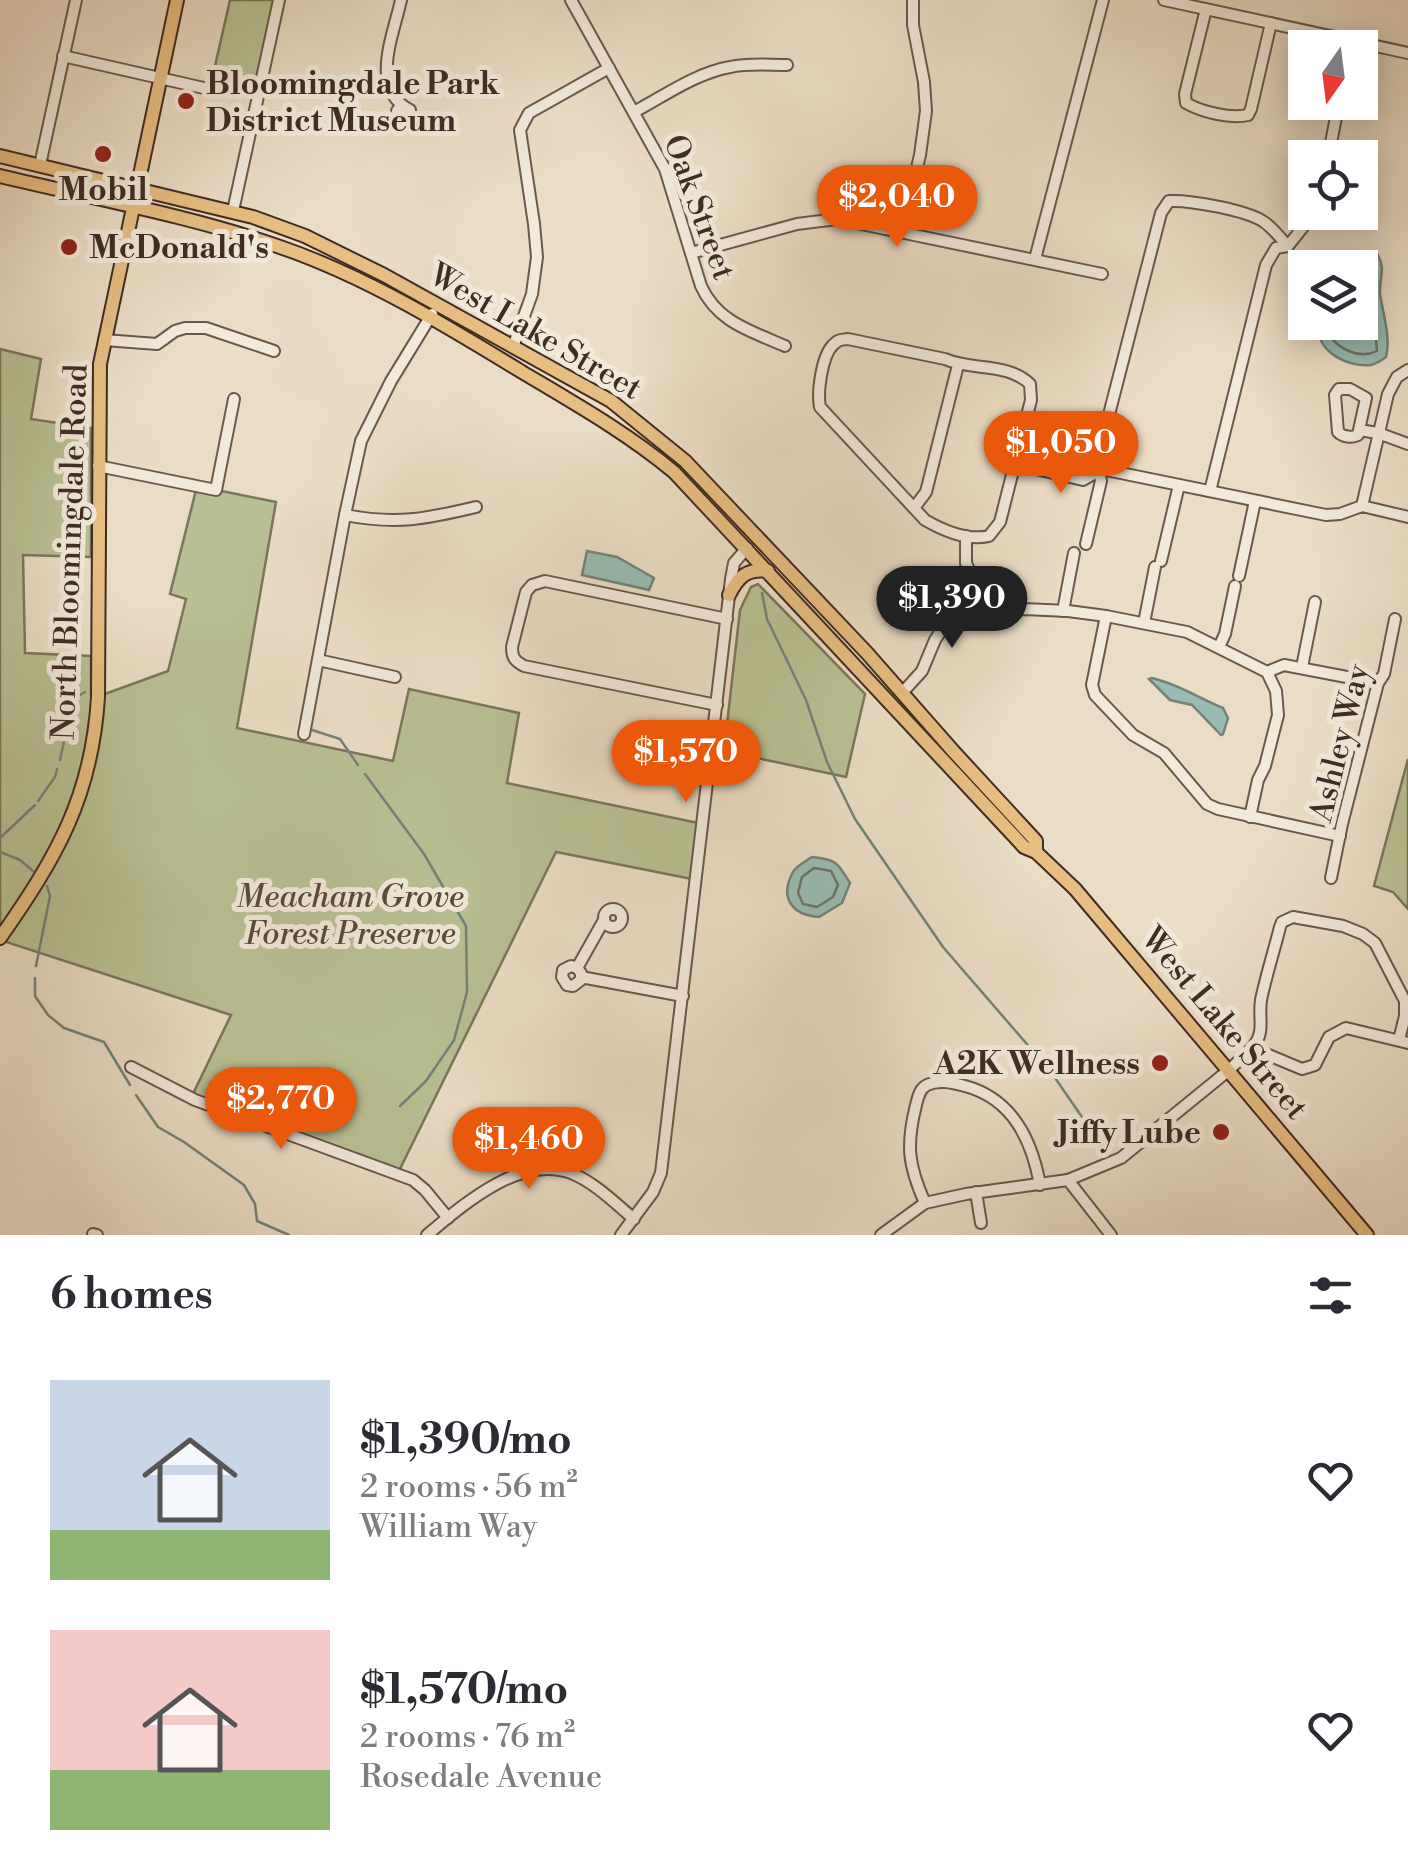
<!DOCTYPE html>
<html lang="en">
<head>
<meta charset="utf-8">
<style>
  :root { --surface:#fff; --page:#f7f7f7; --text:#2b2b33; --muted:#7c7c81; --accent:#ea580c }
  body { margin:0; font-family:"Libre Bodoni",serif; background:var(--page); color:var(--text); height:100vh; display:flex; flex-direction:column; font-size:38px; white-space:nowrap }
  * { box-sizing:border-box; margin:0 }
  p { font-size:32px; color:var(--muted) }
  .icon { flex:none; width:55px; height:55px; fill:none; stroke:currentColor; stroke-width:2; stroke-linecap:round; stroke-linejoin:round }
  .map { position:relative; height:1235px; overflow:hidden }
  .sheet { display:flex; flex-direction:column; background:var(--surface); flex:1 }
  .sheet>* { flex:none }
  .needle { width:65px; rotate:194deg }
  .tools { position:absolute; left:1288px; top:30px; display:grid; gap:20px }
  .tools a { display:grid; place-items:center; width:90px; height:90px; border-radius:0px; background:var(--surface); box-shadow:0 5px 25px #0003; font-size:50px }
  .price { position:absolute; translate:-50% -85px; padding:0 22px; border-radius:35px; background:var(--accent); color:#fff; font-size:32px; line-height:65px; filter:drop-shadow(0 2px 5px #0008) }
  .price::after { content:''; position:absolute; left:50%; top:60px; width:30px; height:22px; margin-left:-15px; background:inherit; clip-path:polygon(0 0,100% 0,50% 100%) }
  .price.current { background:#222; color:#fff }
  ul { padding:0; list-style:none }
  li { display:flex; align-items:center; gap:30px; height:250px; padding:0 50px }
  li span { display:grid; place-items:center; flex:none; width:280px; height:200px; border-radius:0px; color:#555 }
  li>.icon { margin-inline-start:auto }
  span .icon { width:120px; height:120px; fill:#fffc; stroke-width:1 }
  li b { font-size:42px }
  h2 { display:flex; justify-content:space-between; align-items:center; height:120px; padding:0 50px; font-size:42px }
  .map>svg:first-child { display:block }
</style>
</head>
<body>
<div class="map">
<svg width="1408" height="1235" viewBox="0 0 1408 1235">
  <rect width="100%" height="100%" fill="#ebddc5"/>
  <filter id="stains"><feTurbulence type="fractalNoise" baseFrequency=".002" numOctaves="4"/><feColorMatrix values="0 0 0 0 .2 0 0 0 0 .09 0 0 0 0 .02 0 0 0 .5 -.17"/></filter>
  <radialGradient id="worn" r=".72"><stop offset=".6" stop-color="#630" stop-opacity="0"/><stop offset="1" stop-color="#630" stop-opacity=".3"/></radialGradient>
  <g fill="#b9c093" stroke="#7c765b" stroke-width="2.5">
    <path d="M 230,0 L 277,0 L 256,98 L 210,88 Z"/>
    <path d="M 0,349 L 41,359 L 31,419 L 91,428 L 91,557 L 23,555 L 25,653 L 91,656 L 91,695 L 105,694 L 168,671 L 186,599 L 170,594 L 197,486 L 276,502 L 237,728 L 393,761 L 409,689 L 519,713 L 507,783 L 703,824 L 697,880 L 556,852 L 398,1173 L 191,1098 L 231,1015 L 0,940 Z"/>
    <path d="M 758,584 L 865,694 L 846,777 L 724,751 L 740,610 L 751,587 Z"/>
    <path d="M 1408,759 L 1408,909 L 1393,892 L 1374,886 Z"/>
  </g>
  <g fill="#98bcb2" stroke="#748279" stroke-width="2.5">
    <path d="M 1378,255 C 1386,269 1379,279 1380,294 C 1383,314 1391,338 1386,357 C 1382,360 1375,364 1371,365 C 1347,368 1312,349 1320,323 L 1360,322 L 1360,273 C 1369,268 1370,260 1378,255 Z"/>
    <path d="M 587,551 L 617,557 L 654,578 L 649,590 L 582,575 Z"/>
    <path d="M 1152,678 C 1178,684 1199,698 1223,708 L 1228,718 L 1223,734 L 1221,735 L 1192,705 L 1170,700 L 1149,679 Z"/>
    <path d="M 812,857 C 836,859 838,863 850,883 L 842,903 L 819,917 C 792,915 779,898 793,872 C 796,866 806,861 812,857 Z"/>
  </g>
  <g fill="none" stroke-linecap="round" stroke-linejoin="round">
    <g stroke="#6c746a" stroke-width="2.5">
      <path d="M 1329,322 L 1328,334 C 1339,349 1359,360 1377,351 L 1371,285 L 1368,281 L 1360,281"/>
      <path d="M 814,868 L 831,871 L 838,885 L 833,897 L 817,907 L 803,904 L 798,893 L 802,877 Z"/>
    </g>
    <g stroke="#748279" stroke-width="2.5">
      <path d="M 762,593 L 767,619 L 806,700 L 827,762 L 855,819 L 943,947 L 1051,1072 L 1106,1152"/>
      <path d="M 312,730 L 340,739 L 358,765"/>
      <path d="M 60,760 L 73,699 L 85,692"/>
      <path d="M 365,774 L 424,854 L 466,926 L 467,992 L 454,1040 L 426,1081 L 400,1106"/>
      <path d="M 38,801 L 55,777 L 57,769"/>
      <path d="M 0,838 L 35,805"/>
      <path d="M 0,852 L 20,860 L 33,871"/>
      <path d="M 36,966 L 50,896 L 47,886"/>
      <path d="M 35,978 L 35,996 L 48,1015 L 64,1028 L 104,1042 L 130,1085"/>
      <path d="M 136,1095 L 158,1127 L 184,1142 L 244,1185 L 255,1204 L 257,1221 L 289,1235"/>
    </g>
    <g stroke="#6a584c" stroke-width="14">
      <g id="minor">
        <path d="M 571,0 L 665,169 L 701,286 C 717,322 751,331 785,346"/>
        <path d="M 1164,0 L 1408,53"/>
        <path d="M 1206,9 L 1185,94 L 1186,103 C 1202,112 1230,119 1248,115 L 1251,109 L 1271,23"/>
        <path d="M 63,56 L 208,89"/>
        <path d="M 400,107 L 397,111 L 397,117 L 402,120 L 407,119 L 410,115 L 410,110 C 369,89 393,37 401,0"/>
        <path d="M 634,112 C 664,96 696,73 730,67 C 748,63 768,65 787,65"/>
        <path d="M 1328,158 L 1339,102"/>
        <path d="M 40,165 L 76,0"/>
        <path d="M 233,211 L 279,0"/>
        <path d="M 902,231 L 920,155 L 926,111 L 924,82 L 913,25 L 913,0"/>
        <path d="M 691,253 L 797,224 L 837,219 L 1102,274"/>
        <path d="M 1035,259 L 1103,0"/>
        <path d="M 848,339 L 945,359 C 972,371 1007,362 1030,384 L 1031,400 L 1000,522 L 989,536 C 968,541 944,531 925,520 L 820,407 C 817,392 822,357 832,346 C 839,339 840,340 848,339 Z"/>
        <path d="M 104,340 L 157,344 L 175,331 L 185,328 L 206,328 L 274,351"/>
        <path d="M 513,347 L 532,294 L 537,257 L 534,224 L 520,130 L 529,113 L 609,68"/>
        <path d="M 1359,430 L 1358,435 C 1352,438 1343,437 1338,432 L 1335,395 L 1339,389 L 1350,389 L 1366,398 L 1359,430 L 1378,433 L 1408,444"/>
        <path d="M 1015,464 L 1083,480 L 1097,472 L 1106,470 L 1326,515 L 1340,514 L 1362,506 L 1408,517"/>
        <path d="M 98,466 L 216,490 L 234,399"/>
        <path d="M 1210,491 L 1266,265 L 1276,248 L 1288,246 L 1315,212"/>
        <path d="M 1362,506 L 1388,394 L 1397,377 L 1408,370"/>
        <path d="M 914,508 L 926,492 L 958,365"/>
        <path d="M 345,515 C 396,525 426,519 476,507"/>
        <path d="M 966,536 L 966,563 L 988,612"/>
        <path d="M 1086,544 L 1101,481 L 1097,461 L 1161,213 L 1169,201 C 1190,200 1247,210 1264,222 C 1273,228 1280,238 1288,246"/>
        <path d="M 1161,561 L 1179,485"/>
        <path d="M 1239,576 L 1255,501"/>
        <path d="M 1063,611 L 1074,553"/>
        <path d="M 1106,616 L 1092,685 L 1095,695 L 1133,735 L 1164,753 L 1207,804 L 1218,809 L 1340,836"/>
        <path d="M 1144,623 L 1155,567"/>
        <path d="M 1219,647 L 1225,634 L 1235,586"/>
        <path d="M 318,660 L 395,677"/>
        <path d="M 1302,667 L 1315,602"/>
        <path d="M 1267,672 L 1284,665 L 1378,683"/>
        <path d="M 902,693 L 922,671 L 935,640 L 942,629 L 967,614 L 1024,609 L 1068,611 L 1106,616 L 1187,632 L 1267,672 L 1276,691 L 1278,715 L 1265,766 L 1258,780 L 1250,817"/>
        <path d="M 717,705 L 524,666 C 515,661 512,658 512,647 L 526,592 L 532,585 L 545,581 L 727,619"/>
        <path d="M 304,734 L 345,515 L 361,441 L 391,381 L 432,314"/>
        <path d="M 1331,878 L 1342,824 L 1378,683 L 1384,674 L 1395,619"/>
        <circle cx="613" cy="918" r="9"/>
        <path d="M 577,968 L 571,966 L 563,970 L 562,977 L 567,985 L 573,986 L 581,980 L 581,973 L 577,968 L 604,920"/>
        <path d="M 581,977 L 683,996"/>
        <path d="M 1252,1048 C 1266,1032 1258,1019 1261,1000 C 1266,976 1274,951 1280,927 L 1282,922 L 1293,917 L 1343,926 L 1363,934 L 1375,943 L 1405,1001 L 1405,1016 L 1399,1040"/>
        <path d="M 131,1067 L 195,1100 L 413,1180 L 425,1190 L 448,1218"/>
        <path d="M 512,1153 L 517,1173"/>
        <path d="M 1068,1180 L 1111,1235"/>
        <path d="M 976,1192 L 981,1223"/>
        <path d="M 925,1203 C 908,1165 906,1145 916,1105 C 918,1098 919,1089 927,1085 C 939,1079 953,1083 965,1086 C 1013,1099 1032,1140 1040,1185"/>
        <path d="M 93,1234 L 97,1235"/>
        <path d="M 427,1235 C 463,1205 520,1154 571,1173 C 594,1182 615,1203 634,1219"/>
        <path d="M 621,1235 L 653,1192 L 661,1173 L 731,579 L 734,563 L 747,548"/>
        <path d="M 881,1235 L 925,1203 L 966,1194 L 1068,1180 L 1121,1158 L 1229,1070 L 1252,1048 L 1302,1069 L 1315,1065 L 1329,1037 L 1346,1028 L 1408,1043"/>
      </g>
    </g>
    <g stroke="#3f2c23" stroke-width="16">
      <g id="major">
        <path d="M 0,156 L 253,217 L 305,236 L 384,275 L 611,401 L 685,461 L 867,653 L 954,752 L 1036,841 L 1036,852"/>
        <path d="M 0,176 C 92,198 191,216 280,247 C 365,276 445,325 522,372 C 574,403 627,433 674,472 L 1013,835 L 1024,847 L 1036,852 L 1075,889 L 1367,1235"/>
        <path d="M 729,595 C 738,577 747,568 768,571"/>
        <path d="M 0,938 C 56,858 92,797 98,697 L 100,364 L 177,0"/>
      </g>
    </g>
    <use href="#minor" stroke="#f2e9d9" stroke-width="10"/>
    <use href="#major" stroke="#e6be82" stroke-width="12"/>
  </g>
  <g fill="#8f2418" stroke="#f2e9d9" stroke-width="4">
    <circle cx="186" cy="101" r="10"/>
    <circle cx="103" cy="154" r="10"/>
    <circle cx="69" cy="247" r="10"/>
    <circle cx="1160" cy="1063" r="10"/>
    <circle cx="1221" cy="1132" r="10"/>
  </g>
  <g text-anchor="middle" stroke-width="10" stroke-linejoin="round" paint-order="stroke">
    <g font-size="32" font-weight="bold" fill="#3f2c23" stroke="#f2e9d9" text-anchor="start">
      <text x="206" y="94">Bloomingdale Park<tspan x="206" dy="37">District Museum</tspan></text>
      <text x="103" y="200" text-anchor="middle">Mobil</text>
      <text x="89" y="258">McDonald's</text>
      <text x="1140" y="1074" text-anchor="end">A2K Wellness</text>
      <text x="1201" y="1143" text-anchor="end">Jiffy Lube</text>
    </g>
    <g font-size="32" fill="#3f2c23" stroke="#f2e9d9">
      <text transform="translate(700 207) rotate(70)" y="11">Oak Street</text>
      <text transform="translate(536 331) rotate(30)" y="11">West Lake Street</text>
      <text transform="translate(69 552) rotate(-88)" y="11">North Bloomingdale Road</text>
      <text transform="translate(1339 743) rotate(-76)" y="11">Ashley Way</text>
      <text transform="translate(1225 1023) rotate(50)" y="11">West Lake Street</text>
    </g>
    <g font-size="32" font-style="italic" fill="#574a39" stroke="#f2e9d9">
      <text x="350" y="907">Meacham Grove<tspan x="350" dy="37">Forest Preserve</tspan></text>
    </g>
  </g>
  <rect width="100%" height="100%" filter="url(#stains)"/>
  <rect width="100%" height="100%" fill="url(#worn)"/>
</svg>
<div class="tools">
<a><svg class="needle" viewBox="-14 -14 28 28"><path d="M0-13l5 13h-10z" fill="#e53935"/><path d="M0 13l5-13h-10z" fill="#7c7c81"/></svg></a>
<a><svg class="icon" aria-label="locate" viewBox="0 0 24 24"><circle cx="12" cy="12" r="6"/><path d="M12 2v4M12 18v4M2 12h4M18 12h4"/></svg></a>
<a><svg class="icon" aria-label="layers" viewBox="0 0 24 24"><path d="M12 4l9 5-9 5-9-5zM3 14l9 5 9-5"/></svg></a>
</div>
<b class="price" style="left:897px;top:250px">$2,040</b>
<b class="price" style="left:1061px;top:496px">$1,050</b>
<b class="price current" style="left:952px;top:651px">$1,390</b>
<b class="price" style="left:686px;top:805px">$1,570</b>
<b class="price" style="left:281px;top:1152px">$2,770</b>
<b class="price" style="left:529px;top:1192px">$1,460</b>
</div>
<section class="sheet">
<h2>6 homes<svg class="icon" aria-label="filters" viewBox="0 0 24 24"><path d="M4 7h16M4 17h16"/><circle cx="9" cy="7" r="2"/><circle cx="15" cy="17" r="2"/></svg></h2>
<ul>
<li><span style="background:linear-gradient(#c9d6e8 75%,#8fb573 0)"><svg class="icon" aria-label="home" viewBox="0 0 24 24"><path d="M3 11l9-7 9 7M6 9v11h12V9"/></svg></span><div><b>$1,390/mo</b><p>2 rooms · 56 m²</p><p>William Way</p></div><svg class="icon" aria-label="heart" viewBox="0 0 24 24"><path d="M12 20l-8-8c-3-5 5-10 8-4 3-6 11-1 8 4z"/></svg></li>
<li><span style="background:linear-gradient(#f6c9c9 70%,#8fb573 0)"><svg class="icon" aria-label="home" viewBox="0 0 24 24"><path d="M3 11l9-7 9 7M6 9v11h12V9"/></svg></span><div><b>$1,570/mo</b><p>2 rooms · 76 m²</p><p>Rosedale Avenue</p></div><svg class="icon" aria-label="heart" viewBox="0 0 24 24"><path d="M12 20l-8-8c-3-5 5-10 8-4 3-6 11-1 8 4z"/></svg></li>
</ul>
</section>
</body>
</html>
